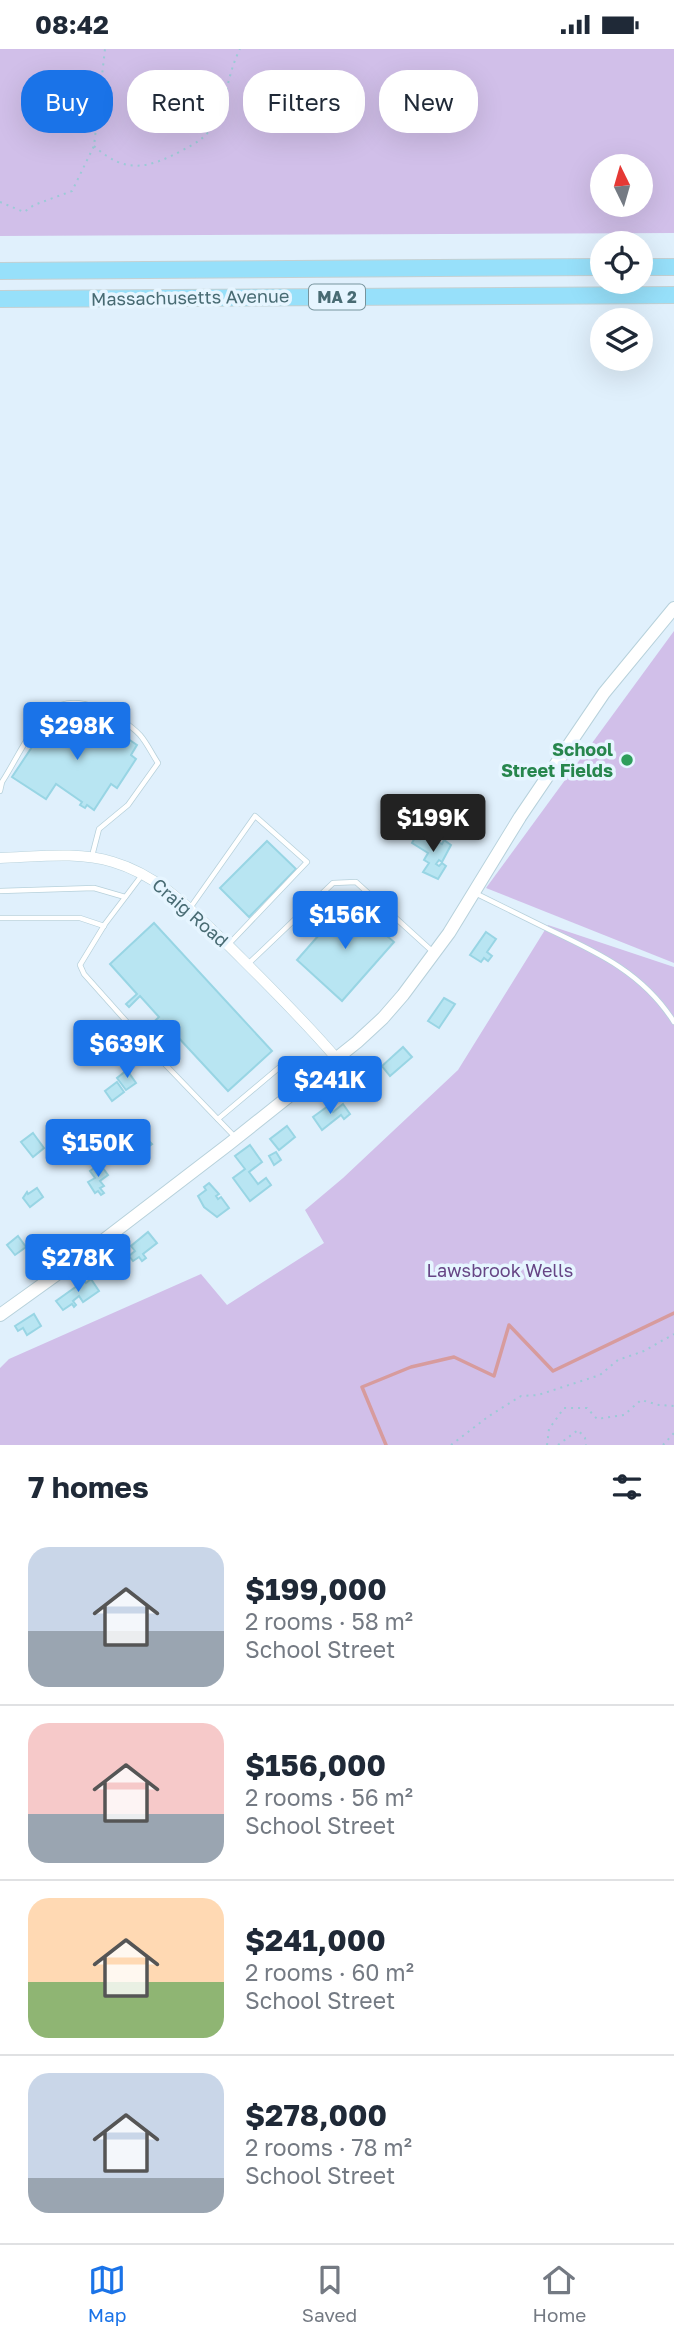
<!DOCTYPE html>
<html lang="en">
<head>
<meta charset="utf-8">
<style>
  :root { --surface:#fff; --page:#f2f2f3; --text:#1f2937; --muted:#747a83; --line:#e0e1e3; --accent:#1a73e8 }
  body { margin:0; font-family:"Golos Text",sans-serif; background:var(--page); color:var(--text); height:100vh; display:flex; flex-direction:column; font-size:26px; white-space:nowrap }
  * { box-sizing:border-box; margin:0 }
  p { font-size:23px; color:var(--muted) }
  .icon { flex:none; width:38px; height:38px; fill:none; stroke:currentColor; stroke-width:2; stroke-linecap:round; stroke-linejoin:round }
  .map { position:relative; height:1396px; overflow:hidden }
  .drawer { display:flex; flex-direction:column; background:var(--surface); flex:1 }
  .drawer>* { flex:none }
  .guide { position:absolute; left:21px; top:21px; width:634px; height:63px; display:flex; gap:14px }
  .needle { width:46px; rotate:355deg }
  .fabs { position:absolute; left:590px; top:105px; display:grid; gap:14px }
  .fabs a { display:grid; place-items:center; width:63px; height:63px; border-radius:50%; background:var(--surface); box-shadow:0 7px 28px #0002; font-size:35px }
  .price { position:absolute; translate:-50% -60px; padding:0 16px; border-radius:7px; background:var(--accent); color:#fff; font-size:23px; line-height:46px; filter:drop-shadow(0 2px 4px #0008) }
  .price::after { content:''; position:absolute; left:50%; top:42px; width:21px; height:16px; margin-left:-10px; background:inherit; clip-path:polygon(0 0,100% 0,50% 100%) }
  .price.on { background:#222; color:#fff }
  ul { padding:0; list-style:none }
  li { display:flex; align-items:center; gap:21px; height:175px; padding:0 28px }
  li+li { border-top:2px solid var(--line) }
  li span { display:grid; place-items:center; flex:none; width:196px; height:140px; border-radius:21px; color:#555 }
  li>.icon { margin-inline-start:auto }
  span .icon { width:84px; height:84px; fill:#fffc; stroke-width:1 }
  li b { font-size:30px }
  h2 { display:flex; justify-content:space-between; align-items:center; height:84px; padding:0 28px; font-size:30px }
  .pill { padding:0 24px; border-radius:28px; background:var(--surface); box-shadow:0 7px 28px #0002; font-size:24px; line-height:63px }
  .pill.on { background:var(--accent); color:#fff }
  .status { display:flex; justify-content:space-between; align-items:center; height:49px; padding:0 35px; background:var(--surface); direction:ltr }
  .status svg { height:19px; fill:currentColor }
  .menu { display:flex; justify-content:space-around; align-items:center; height:98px; border-top:2px solid var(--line); background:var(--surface); font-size:19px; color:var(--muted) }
  .menu a { display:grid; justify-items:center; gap:4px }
  .menu .on { color:var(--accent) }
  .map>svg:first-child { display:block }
</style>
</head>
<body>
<div class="status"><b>08:42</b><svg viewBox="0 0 49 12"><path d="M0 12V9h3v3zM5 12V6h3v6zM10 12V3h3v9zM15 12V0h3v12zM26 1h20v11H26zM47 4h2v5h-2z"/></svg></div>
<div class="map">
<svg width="674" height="1396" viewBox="0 0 674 1396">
  <rect width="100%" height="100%" fill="#e0f0fc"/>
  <g fill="#d1bfe9" fill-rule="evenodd">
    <path d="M 0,0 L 674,0 L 674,184 L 0,187 ZM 640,117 L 640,156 L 602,156 L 602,117 Z"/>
    <path d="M 674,582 L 674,914 L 486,839 Z"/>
    <path d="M 548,876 L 674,918 L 674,1396 L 0,1396 L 0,1319 L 9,1310 L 201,1225 L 227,1256 L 324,1194 L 305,1161 L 343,1129 L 458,1021 Z"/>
  </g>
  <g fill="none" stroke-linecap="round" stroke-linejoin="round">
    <path stroke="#d79b9d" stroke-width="3.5" d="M 386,1396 L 362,1338 L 411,1318 L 454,1308 L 494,1327 L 509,1276 L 553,1322 L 674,1264"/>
  </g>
  <g fill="#b8e5f2" stroke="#98d5e4" stroke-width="2">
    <path d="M 52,668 L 84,689 L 97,669 L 137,696 L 131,706 L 136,710 L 117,739 L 111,735 L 94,761 L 87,756 L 85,759 L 80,756 L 82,753 L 56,735 L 46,750 L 12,728 Z"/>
    <path d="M 423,784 L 442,795 L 444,791 L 451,796 L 442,813 L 439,811 L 436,815 L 439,817 L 442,814 L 446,817 L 438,830 L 423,823 L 429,814 L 424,811 L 428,804 L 412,794 L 416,787 L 420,790 Z"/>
    <path d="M 267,792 L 296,820 L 249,868 L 220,839 Z"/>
    <path d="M 348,853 L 394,893 L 342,952 L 297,911 Z"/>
    <path d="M 154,874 L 272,1002 L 228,1042 L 163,972 L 145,988 L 142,984 L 159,968 L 140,947 L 129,958 L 126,955 L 137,945 L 110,915 Z"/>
    <path d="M 486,883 L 496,890 L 487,903 L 492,907 L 488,912 L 484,909 L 481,913 L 470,906 Z"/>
    <path d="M 444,949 L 455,955 L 439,979 L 428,972 Z"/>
    <path d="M 403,998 L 412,1008 L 390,1027 L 382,1017 Z"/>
    <path d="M 127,1021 L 136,1034 L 126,1041 L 117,1029 Z"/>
    <path d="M 117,1033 L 124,1043 L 112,1052 L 105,1042 Z"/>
    <path d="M 343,1055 L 350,1065 L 344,1070 L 341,1066 L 322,1081 L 313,1068 L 328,1057 L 333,1063 Z"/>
    <path d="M 287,1077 L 295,1088 L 279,1101 L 270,1090 Z"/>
    <path d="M 140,1083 L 152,1095 L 138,1105 L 128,1092 Z"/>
    <path d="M 33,1084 L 44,1099 L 33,1108 L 21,1093 Z"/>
    <path d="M 250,1096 L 262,1113 L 249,1123 L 258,1135 L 266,1129 L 271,1136 L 250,1152 L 233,1129 L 245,1120 L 235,1107 Z"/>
    <path d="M 276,1103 L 281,1111 L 274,1116 L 269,1107 Z"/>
    <path d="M 100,1115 L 108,1126 L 100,1132 L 104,1137 L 100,1139 L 104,1144 L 101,1146 L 98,1142 L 95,1144 L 88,1133 L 95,1129 L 90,1122 Z"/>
    <path d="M 209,1134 L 219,1145 L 216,1147 L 218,1150 L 221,1148 L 229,1159 L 217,1168 L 204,1158 L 198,1147 L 206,1141 L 204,1138 Z"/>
    <path d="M 37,1139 L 43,1148 L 30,1158 L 23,1149 L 27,1143 L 28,1145 Z"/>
    <path d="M 148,1183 L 157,1194 L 143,1205 L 146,1209 L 142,1212 L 139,1208 L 133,1212 L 129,1207 L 135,1202 L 131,1197 Z"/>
    <path d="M 18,1187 L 26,1198 L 15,1206 L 7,1196 Z"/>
    <path d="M 91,1230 L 99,1242 L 83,1253 L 79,1247 L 73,1252 L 76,1256 L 74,1258 L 72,1255 L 63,1261 L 56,1252 L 84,1232 L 86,1234 Z"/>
    <path d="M 34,1265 L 41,1277 L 27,1286 L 23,1279 L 18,1282 L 15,1277 Z"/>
  </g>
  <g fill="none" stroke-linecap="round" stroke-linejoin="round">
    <g stroke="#b7d1db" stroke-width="6">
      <g id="service">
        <path d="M 0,742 L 2,733 C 17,710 30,678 52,661 C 76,642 122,667 140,686 C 147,694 152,705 158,714 L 128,756 L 99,780 L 92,807"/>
        <path d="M 142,826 L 105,875 L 80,916 L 84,925 L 159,1009 L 235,1088"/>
        <path d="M 0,842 L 94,839 L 125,848"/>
        <path d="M 477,845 C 501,857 526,869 550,881 C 599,904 644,925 674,973"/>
        <path d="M 190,859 L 255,767 L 307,813 L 228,896"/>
        <path d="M 0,869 L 80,869 L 104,877"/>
        <path d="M 248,915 L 333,834 L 356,833 L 432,902"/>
        <path d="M 218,1070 L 281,1017"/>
      </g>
    </g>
    <g stroke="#b7d1db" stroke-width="11">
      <path id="minor" d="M 0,809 C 36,808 78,802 113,813 C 161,827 194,864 229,897 C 266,934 303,970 337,1010"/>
    </g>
    <g stroke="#b7d1db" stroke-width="14">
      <path id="tertiary" d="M 0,1266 L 92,1200 L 229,1095 L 357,993 L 383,969 L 403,946 L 449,884 L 520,768 L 604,644 L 674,559"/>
    </g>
    <g stroke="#c4d0d2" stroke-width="18">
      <g id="trunk">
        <path d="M 640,218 L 674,218"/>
        <path d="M 0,222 L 602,218"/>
        <path d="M 0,250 L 674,246"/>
      </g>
    </g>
    <g stroke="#9bcad6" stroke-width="2" stroke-dasharray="2 5" stroke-linecap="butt">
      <path d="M 94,97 C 126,126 149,119 183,101 C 199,92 206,89 215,73 C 227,50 228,23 240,0"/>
      <path d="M 0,153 L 24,163 L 34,156 L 72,142 L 94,97 L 105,0"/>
      <path d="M 451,1396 L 489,1367 L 521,1347 L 538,1346 L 600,1326 L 618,1311 L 644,1302 L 674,1285"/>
      <path d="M 547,1396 L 549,1380 L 564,1359 L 587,1359 L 597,1370 L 624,1366 L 641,1351 L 659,1356 L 674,1357"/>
      <path d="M 558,1396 L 578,1381 L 585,1389 L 586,1396"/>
      <path d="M 663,1396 L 674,1384"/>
    </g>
    <use href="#service" stroke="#fff" stroke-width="4.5"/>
    <use href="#minor" stroke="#fff" stroke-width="10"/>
    <use href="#tertiary" stroke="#fff" stroke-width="12"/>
    <use href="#trunk" stroke="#97e0fa" stroke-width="16"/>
  </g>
  <circle fill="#2e9e5b" stroke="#e6f5ff" stroke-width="2.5" cx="627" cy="711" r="7"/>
  <g text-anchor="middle" stroke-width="7" stroke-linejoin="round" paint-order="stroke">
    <rect fill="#e6f5ff" stroke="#77949d" stroke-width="2" x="309" y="235.5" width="56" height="25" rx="5"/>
    <g font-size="16" font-weight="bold" fill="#486b73">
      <text x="337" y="254">MA 2</text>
    </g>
    <g font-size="18" fill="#486b73" stroke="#e6f5ff">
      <text transform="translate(190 249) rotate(-1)" y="6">Massachusetts Avenue</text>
      <text transform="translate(190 864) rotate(41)" y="6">Craig Road</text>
    </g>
    <g font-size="18" font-weight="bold" fill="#27864d" stroke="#e6f5ff" text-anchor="end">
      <text x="613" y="707">School<tspan x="613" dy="21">Street Fields</tspan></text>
    </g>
    <g font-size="18" fill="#664585" stroke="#e6f5ff">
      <text x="500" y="1228">Lawsbrook Wells</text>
    </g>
  </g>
</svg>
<div class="fabs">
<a><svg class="needle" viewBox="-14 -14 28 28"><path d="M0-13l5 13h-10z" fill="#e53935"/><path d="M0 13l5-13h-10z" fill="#747a83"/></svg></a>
<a><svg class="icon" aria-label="locate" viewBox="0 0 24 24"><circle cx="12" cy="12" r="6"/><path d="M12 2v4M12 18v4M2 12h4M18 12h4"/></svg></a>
<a><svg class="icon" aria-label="layers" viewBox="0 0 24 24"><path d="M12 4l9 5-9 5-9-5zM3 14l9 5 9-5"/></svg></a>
</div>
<b class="price" style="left:77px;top:713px">$298K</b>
<b class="price on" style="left:433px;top:805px">$199K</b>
<b class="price" style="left:345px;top:902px">$156K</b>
<b class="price" style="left:127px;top:1031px">$639K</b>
<b class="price" style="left:330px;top:1067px">$241K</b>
<b class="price" style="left:98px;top:1130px">$150K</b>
<b class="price" style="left:78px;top:1245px">$278K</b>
<div class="guide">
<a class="pill on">Buy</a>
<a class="pill">Rent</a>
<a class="pill">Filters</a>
<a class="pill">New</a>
</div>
</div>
<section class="drawer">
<h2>7 homes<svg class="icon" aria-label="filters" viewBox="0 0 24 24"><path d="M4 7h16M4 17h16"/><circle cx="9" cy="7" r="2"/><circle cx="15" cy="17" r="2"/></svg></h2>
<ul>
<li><span style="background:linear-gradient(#c9d6e8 60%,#9aa5b1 0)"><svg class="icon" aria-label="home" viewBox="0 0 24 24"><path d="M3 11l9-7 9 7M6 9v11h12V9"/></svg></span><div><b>$199,000</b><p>2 rooms · 58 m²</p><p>School Street</p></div></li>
<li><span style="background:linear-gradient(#f6c9c9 65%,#9aa5b1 0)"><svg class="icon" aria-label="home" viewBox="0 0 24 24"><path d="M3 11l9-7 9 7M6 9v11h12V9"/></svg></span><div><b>$156,000</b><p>2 rooms · 56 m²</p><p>School Street</p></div></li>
<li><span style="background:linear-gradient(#ffd9b3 60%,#8fb573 0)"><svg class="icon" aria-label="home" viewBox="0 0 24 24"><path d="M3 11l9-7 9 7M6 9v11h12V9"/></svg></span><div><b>$241,000</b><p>2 rooms · 60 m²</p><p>School Street</p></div></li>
<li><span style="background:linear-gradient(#c9d6e8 75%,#9aa5b1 0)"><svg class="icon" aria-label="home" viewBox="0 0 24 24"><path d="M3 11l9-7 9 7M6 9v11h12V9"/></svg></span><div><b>$278,000</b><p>2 rooms · 78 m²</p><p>School Street</p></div></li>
</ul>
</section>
<nav class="menu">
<a class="on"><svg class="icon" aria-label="map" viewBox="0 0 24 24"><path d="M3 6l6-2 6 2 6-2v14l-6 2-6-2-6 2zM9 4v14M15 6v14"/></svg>Map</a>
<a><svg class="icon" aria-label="saved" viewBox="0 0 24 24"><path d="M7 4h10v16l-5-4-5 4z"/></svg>Saved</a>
<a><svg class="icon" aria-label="home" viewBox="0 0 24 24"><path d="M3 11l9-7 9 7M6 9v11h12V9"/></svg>Home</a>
</nav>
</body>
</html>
